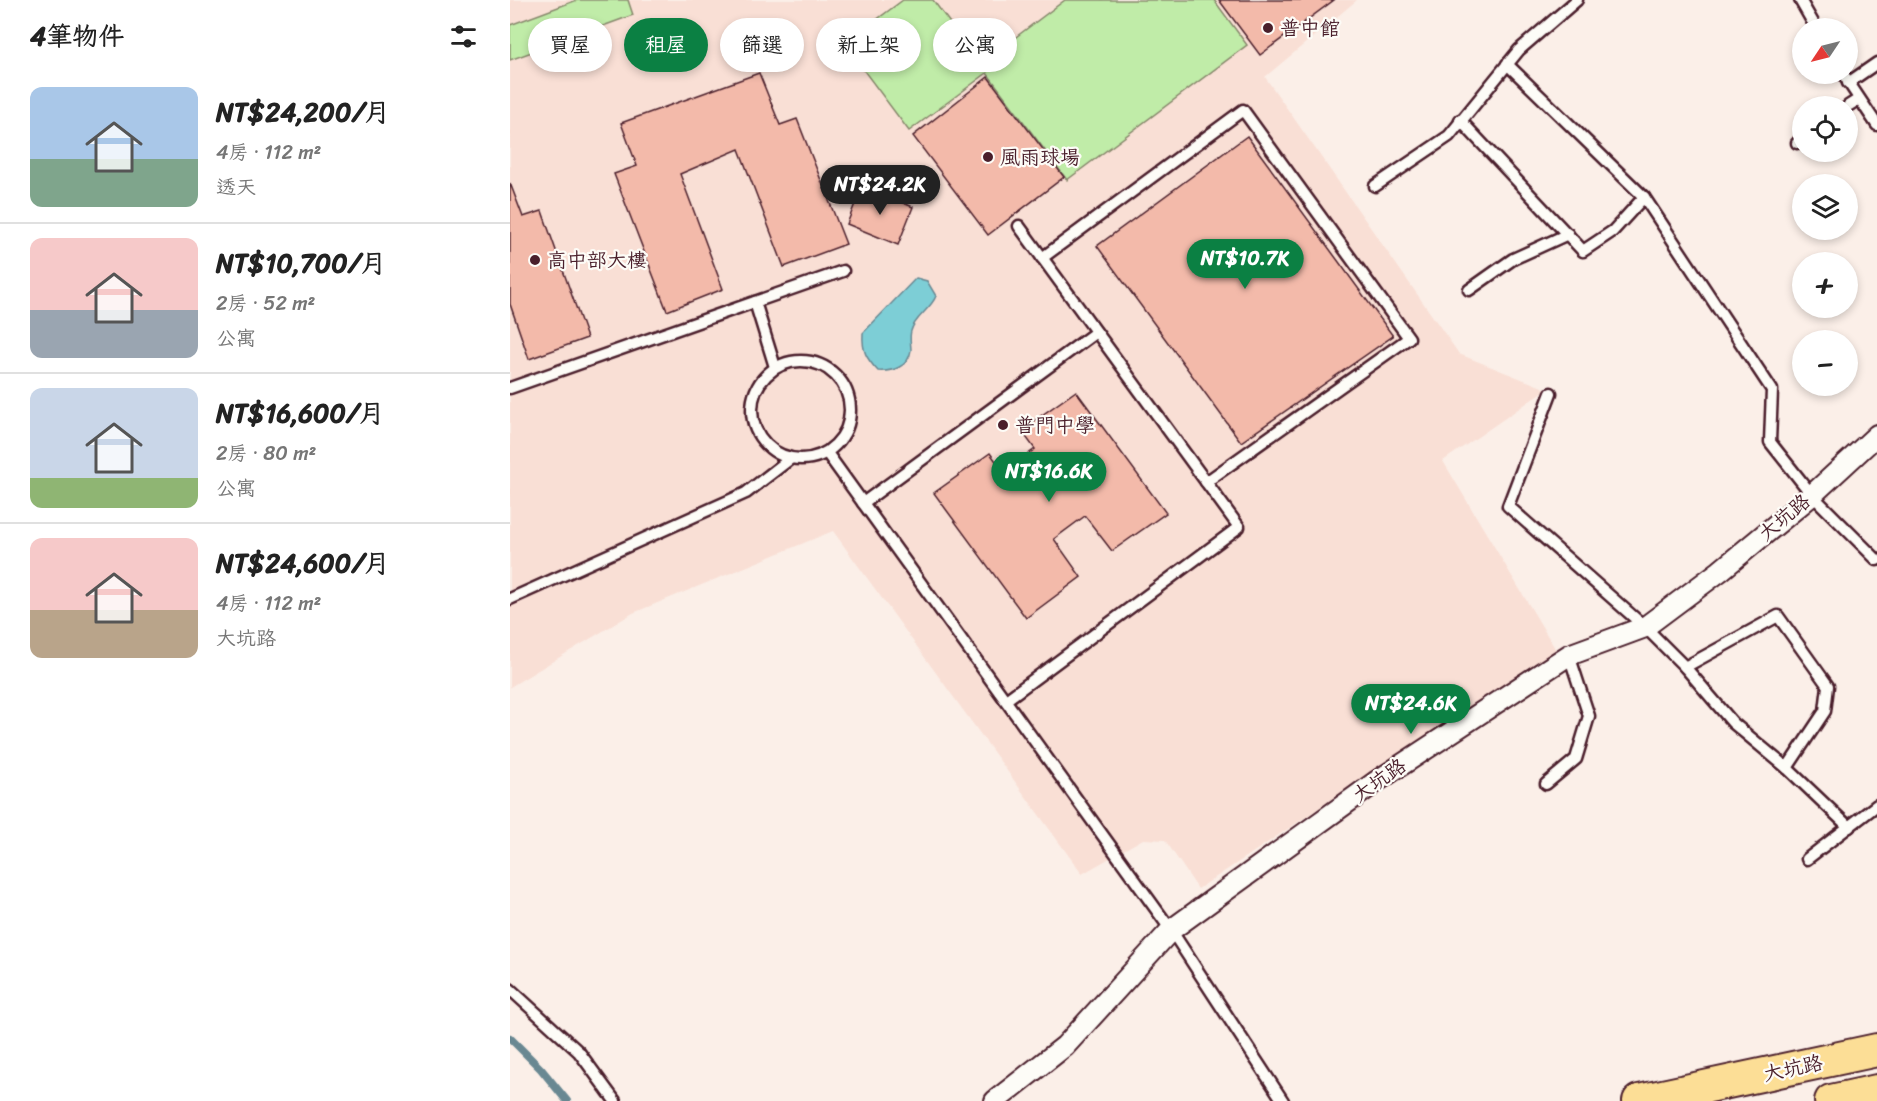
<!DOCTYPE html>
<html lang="zh-TW">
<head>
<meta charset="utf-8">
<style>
  :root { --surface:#fff; --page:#f6f6f6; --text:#222; --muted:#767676; --line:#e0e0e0; --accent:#0b8043 }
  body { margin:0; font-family:Sriracha,"LXGW WenKai TC",sans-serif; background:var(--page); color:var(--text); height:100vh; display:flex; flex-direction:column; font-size:22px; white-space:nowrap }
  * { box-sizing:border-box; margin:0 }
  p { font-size:20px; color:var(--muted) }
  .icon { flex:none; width:33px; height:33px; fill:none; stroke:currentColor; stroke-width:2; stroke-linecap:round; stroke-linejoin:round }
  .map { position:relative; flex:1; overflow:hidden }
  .side { display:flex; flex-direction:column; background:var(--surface); width:510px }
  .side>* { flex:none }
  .top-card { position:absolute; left:18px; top:18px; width:570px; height:54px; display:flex; gap:12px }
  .needle { width:39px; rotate:235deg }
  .buttons { position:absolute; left:1282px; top:18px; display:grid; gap:12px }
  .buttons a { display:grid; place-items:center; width:66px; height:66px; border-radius:50%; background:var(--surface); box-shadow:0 3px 9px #0003; font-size:30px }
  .price { position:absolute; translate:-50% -51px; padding:0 14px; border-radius:21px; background:var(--accent); color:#fff; font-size:20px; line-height:39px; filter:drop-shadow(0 2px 3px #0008) }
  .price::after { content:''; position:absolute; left:50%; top:36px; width:18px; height:14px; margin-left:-9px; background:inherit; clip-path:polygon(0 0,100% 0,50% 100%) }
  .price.selected { background:#222; color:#fff }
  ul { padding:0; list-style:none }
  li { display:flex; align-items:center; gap:18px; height:150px; padding:0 30px }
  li+li { border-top:2px solid var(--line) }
  li span { display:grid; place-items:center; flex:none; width:168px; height:120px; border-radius:12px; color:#555 }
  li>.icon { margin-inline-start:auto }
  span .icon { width:72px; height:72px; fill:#fffc; stroke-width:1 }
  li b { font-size:26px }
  h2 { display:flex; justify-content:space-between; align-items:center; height:72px; padding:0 30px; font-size:26px }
  .pill { padding:0 21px; border-radius:27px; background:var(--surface); box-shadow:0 3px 9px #0003; font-size:21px; line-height:54px }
  .pill.selected { background:var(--accent); color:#fff }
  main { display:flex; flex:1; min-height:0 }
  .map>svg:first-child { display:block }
</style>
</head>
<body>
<main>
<section class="side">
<h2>4筆物件<svg class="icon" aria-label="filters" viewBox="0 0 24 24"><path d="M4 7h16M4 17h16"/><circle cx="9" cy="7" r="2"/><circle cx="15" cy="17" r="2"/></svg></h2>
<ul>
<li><span style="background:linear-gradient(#a9c7e8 60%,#7fa58c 0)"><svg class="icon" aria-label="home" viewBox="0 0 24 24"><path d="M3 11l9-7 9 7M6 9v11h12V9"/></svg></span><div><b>NT$24,200/月</b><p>4房 · 112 m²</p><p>透天</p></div></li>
<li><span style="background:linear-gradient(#f6c9c9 60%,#9aa5b1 0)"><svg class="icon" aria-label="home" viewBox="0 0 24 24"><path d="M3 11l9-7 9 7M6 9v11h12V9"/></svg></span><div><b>NT$10,700/月</b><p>2房 · 52 m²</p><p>公寓</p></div></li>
<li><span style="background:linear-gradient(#c9d6e8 75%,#8fb573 0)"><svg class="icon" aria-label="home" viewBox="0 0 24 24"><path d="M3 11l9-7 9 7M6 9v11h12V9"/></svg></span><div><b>NT$16,600/月</b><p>2房 · 80 m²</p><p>公寓</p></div></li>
<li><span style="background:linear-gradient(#f6c9c9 60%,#b9a48a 0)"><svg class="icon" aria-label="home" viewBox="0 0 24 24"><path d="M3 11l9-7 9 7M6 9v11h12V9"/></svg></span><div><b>NT$24,600/月</b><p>4房 · 112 m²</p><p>大坑路</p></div></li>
</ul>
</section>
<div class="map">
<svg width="1367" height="1101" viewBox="0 0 1367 1101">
  <rect width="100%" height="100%" fill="#fbefe8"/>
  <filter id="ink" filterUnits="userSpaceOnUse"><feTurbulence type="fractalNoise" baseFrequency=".0167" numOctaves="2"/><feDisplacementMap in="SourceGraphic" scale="12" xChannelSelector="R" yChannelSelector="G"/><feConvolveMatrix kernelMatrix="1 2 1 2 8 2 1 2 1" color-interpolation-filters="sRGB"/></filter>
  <g filter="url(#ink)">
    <path fill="#f9dfd5" d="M 0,0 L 847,0 L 755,77 L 949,354 L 1037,389 L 933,461 L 1046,650 L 688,889 L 655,840 L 633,839 L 572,874 L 323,531 L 123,613 L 0,687 Z"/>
    <g fill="#c0eca8" stroke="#85866a" stroke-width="1.5">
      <path d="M 67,0 L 118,0 L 123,15 L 0,60 L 0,25 Z"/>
      <path d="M 393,0 L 423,0 L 470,64 L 555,0 L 704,0 L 737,45 L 557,180 L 477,73 L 399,131 L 334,44 Z"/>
    </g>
    <path fill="#7dced6" stroke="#698892" stroke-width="1.5" d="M 406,278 L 417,281 L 426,296 C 421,309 404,318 401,331 C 399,337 401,344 401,350 C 399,367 382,372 368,371 C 356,358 352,351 353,333 Z"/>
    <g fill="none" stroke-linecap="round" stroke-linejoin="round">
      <path stroke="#698892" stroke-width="8" d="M 0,1038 L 31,1069 L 57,1101"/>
    </g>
    <g fill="#f3baaa" stroke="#4a1f2b" stroke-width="1.5">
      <path d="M 709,0 L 824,0 L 750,55 Z"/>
      <path d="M 249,73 L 270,125 L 287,119 L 336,244 L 274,267 L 229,149 L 170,174 L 213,289 L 157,311 L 104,174 L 127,166 L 111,123 Z"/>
      <path d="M 478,77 L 554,177 L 478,235 L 403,136 Z"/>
      <path d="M 737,136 L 883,336 L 731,442 L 587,246 Z"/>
      <path d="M 0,183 L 13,217 L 32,211 L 77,338 L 19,359 L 0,304 Z"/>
      <path d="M 352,186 L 403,207 L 388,245 L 337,224 Z"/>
      <path d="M 566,391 L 656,513 L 602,551 L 575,516 L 544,539 L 571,577 L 516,618 L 424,493 L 480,453 L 494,472 L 525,449 L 511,430 Z"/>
    </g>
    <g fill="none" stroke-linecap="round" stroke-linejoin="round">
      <g stroke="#4a1f2b" stroke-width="15">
        <g id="lane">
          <path d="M 1290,0 L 1306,28"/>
          <path d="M 997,64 L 1134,197 L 1262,390 L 1260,442 L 1302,495 L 1367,560"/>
          <path d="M 1333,74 L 1367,125"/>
          <path d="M 1338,83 L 1367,63"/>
          <path d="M 1338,106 L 1349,99"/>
          <path d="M 950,120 L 1073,251 L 1103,231 L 1134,197"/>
          <path d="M 1287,143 L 1293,138"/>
          <path d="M 865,186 L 939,136 L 1009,50 L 1067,0"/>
          <path d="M 532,258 L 733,110 L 899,338 L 696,482"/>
          <path d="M 959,290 L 1003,259 L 1058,234"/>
          <path d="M 245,302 L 265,367"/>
          <circle cx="291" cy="410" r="49"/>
          <path d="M 0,388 L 333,271"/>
          <path d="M 1041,393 L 998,506 L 1135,627 L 1175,667 L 1223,723 L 1277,768 L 1339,827"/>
          <path d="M 317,453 L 661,930 L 773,1101"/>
          <path d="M 353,503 L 586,332"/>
          <path d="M 0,599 L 236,493 L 280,459"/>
          <path d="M 1175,667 L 1268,616 L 1318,686 L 1315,711 L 1277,768"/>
          <path d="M 496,700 L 729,527 L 509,226"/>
          <path d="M 1036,784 L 1066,759 L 1079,716 L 1059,655"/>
          <path d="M 1297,859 L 1367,805"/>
          <path d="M 0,989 L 69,1052 L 105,1101"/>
        </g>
      </g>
      <g stroke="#4a1f2b" stroke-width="24">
        <path id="street" d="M 485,1101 L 555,1046 L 661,930 L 867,781 L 1059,655 L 1135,627 L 1210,571 L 1302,495 L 1367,435"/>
      </g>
      <g stroke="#4a1f2b" stroke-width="36">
        <g id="primary">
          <path d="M 1129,1101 L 1367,1050"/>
          <path d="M 1321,1101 L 1367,1091"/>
        </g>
      </g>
      <use href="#lane" stroke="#fdfcf7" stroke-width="10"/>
      <use href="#street" stroke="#fdfcf7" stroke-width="20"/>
      <use href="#primary" stroke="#fcde96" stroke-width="32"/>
    </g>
  </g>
  <g fill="#4a1f2b" stroke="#fdfcf7" stroke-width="2">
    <circle cx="758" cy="28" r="6"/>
    <circle cx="478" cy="157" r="6"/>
    <circle cx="25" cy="260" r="6"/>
    <circle cx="493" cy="425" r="6"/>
  </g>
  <g text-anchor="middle" stroke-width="4.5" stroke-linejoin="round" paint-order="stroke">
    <g font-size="20" fill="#4a1f2b" stroke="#fdfcf7" text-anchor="start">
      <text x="770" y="35">普中館</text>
      <text x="490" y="164">風雨球場</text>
      <text x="37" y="267">高中部大樓</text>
      <text x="505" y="432">普門中學</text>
    </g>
    <g font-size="20" fill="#4a1f2b" stroke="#fdfcf7">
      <text transform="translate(1274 517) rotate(-40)" y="7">大坑路</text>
      <text transform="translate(869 780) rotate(-35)" y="7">大坑路</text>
      <text transform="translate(1283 1068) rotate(-12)" y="7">大坑路</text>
    </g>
  </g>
</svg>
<div class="buttons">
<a><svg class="needle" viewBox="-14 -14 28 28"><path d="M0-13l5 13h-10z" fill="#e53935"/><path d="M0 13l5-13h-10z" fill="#767676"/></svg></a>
<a><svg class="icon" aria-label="locate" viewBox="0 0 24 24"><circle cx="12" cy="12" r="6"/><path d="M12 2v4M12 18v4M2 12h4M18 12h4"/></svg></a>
<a><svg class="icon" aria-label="layers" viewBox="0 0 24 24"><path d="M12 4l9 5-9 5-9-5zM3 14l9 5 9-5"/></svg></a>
<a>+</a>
<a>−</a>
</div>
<b class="price selected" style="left:370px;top:216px">NT$24.2K</b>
<b class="price" style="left:735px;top:290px">NT$10.7K</b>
<b class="price" style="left:539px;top:503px">NT$16.6K</b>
<b class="price" style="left:901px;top:735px">NT$24.6K</b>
<div class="top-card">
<a class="pill">買屋</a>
<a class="pill selected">租屋</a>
<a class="pill">篩選</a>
<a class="pill">新上架</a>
<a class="pill">公寓</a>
</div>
</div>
</main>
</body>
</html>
